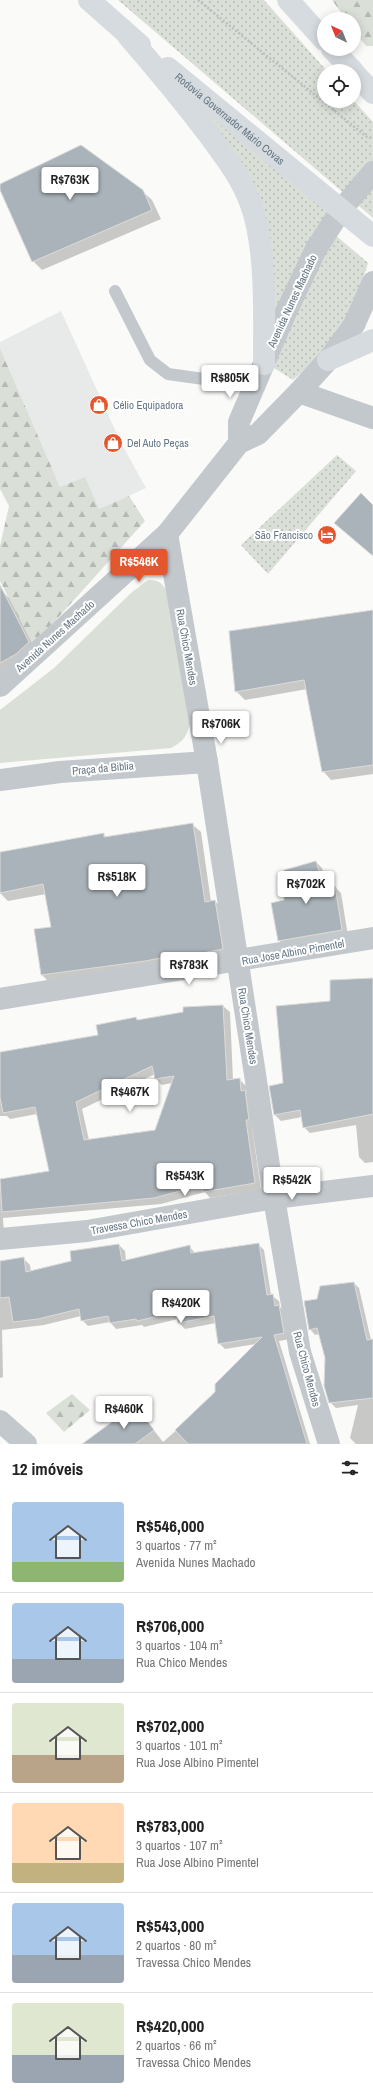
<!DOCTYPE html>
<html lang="pt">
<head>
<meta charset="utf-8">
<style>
  :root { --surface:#fff; --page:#f6f6f6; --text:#222; --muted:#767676; --line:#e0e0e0; --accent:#e4572e }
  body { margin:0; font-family:"Archivo Narrow",sans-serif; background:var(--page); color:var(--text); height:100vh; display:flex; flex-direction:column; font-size:15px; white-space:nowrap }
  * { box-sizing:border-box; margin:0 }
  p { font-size:13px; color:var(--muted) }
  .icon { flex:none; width:22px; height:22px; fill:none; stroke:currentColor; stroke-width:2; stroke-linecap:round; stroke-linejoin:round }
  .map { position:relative; height:1444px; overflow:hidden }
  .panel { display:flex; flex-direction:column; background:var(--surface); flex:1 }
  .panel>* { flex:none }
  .needle { width:26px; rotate:317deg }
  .buttons { position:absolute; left:317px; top:12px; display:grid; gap:8px }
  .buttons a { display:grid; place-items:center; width:44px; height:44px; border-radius:50%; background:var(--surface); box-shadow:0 2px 10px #0003; font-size:20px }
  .price { position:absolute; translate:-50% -34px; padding:0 9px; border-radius:4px; background:#fff; color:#222; font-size:13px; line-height:26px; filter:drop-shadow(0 1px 2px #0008) }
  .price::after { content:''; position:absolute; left:50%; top:24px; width:12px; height:9px; margin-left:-6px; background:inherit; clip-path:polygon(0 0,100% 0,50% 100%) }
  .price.on { background:var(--accent); color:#fff }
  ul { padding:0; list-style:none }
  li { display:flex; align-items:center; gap:12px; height:100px; padding:0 12px }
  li+li { border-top:1px solid var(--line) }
  li span { display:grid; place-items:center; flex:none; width:112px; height:80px; border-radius:4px; color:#555 }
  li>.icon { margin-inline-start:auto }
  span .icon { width:48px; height:48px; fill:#fffc; stroke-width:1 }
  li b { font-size:17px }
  h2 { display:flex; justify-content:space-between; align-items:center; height:48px; padding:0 12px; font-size:17px }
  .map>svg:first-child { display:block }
</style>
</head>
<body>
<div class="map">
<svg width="373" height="1444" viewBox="0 0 373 1444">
  <defs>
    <pattern id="grass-dots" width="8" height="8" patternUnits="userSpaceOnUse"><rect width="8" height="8" fill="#dadfd7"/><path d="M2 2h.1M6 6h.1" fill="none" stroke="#b4b9b4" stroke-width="1.8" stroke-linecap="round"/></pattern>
    <pattern id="forest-firs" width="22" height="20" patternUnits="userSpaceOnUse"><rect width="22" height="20" fill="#dadfd7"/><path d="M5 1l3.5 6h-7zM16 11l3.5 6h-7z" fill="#b4b9b4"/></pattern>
  </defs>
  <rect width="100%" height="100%" fill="#fafaf8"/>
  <path fill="#e8e9e9" d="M 61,311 L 121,443 L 146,488 L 99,510 L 60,487 L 0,348 L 0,342 Z"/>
  <g fill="url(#grass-dots)">
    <path d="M 118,0 L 264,0 L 327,71 L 324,71 L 324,101 L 354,101 L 373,122 L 373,218 Z"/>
    <path d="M 176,84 L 327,211 L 270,329 L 256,200 Z"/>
    <path d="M 333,233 L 368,263 L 349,323 L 325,352 L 293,380 L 274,368 L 289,318 Z"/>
    <path d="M 337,455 L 356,471 L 268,574 L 241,545 Z"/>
  </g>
  <g fill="url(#forest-firs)">
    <path d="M 332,0 L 373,0 L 373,46 L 366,46 L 354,30 L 354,19 L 346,19 Z"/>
    <path d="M 0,348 L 60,487 L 85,477 L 99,509 L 129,496 L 145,521 L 55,621 L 32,643 L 0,581 L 0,546 L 9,506 L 0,489 Z"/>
    <path d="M 72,1394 L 90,1410 L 64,1432 L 46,1413 Z"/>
  </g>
  <path fill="#dadfd7" d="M 148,580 C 158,580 161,582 166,590 L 190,723 C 188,736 182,742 171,748 L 0,763 L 0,710 L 54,668 L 131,593 Z"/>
  <g fill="#0003" fill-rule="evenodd">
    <path d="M 0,185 L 142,191 L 152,200 L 161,219 L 42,270 L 33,261 Z"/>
    <path d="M 3,592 L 9,598 L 35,649 L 0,673 L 0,593 Z"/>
    <path d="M 373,611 L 373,774 L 331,780 L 323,771 L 307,689 L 245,700 L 236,691 Z"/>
    <path d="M 192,824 L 201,832 L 211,902 L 215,901 L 223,910 L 231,957 L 50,983 L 42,975 L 52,928 L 46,894 L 8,901 L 0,893 L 0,853 L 103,834 L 107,838 Z"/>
    <path d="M 316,862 L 322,868 L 328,888 L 335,887 L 341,893 L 348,936 L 285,947 L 279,940 L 285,901 Z"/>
    <path d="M 373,979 L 373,1162 L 365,1163 L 359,1157 L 356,1125 L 310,1133 L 304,1127 L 302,1117 L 281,1121 L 275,1115 L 284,1084 L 331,1002 Z"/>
    <path d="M 223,1006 L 230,1012 L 233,1080 L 239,1079 L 246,1086 L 247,1094 L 251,1098 L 252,1127 L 261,1190 L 210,1198 L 205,1192 L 161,1204 L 3,1218 L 4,1233 L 0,1235 L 0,1180 L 50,1172 L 37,1114 L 10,1119 L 7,1116 L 0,1116 L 0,1053 L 99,1036 L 136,1018 L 139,1021 L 184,1013 L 184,1008 ZM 155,1074 L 155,1079 L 162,1085 L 172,1083 L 156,1131 L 89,1140 L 82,1109 Z"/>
    <path d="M 258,1244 L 264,1250 L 271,1295 L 279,1301 L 280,1307 L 285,1312 L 290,1339 L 279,1341 L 310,1444 L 84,1444 L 135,1406 L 163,1442 L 195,1414 L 256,1344 L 225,1349 L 219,1343 L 216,1323 L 185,1329 L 179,1323 L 178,1319 L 144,1327 L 142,1325 L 116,1329 L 110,1322 L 88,1326 L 82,1320 L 81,1316 L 44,1325 L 2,1330 L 3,1377 L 0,1378 L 0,1262 L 24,1259 L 30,1265 L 31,1272 L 72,1262 L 119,1245 L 125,1251 L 126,1261 L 189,1246 L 195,1253 Z"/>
    <path d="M 354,1283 L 359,1288 L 371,1340 L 373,1340 L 373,1444 L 356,1444 L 350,1438 L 358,1405 L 336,1408 L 330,1402 L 326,1357 L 319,1334 L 315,1335 L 310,1329 L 318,1300 Z"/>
  </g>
  <g fill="#aab3b9" stroke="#dcdcda" fill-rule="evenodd">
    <path d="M 81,145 L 143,190 L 152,210 L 32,262 L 0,190 L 0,184 Z"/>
    <path d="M 361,493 L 373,505 L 373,556 L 334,523 Z"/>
    <path d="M 0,585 L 29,642 L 16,654 L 0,663 Z"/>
    <path d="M 373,610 L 373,765 L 322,772 L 304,680 L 235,692 L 229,631 Z"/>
    <path d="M 193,823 L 205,902 L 215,900 L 223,949 L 187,956 L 186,953 L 145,961 L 41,975 L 34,929 L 51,927 L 43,884 L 0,893 L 0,852 L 104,833 L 104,837 Z"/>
    <path d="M 316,861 L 324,888 L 335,886 L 342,930 L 278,941 L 271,903 L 284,900 L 284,870 Z"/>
    <path d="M 373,978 L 373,1114 L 303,1128 L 300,1110 L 274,1115 L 269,1086 L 283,1083 L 276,1006 L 330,1001 L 330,980 Z"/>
    <path d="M 223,1005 L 227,1080 L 240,1078 L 241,1091 L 245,1090 L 249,1120 L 246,1120 L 255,1183 L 203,1192 L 202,1185 L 154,1198 L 2,1212 L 0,1179 L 49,1171 L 35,1107 L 3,1113 L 0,1097 L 0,1052 L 98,1035 L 96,1025 L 136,1017 L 137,1020 L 183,1012 L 183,1007 ZM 152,1066 L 155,1079 L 174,1076 L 155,1130 L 84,1140 L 76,1102 Z"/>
    <path d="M 259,1243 L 267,1295 L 273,1294 L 275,1306 L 279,1305 L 284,1333 L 274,1335 L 307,1444 L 188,1444 L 175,1430 L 215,1392 L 215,1384 L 262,1337 L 218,1344 L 214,1316 L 178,1323 L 176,1312 L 137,1321 L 136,1319 L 110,1323 L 108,1316 L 81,1321 L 79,1309 L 38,1319 L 13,1322 L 9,1297 L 0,1298 L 0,1261 L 24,1257 L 26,1272 L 71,1261 L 70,1251 L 119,1244 L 122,1261 L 190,1245 L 191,1253 Z"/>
    <path d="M 354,1282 L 367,1340 L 373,1339 L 373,1398 L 329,1403 L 324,1386 L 325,1358 L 317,1328 L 309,1330 L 304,1301 L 317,1299 L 320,1286 Z"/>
    <path d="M 135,1405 L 154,1430 L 135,1444 L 82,1444 Z"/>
  </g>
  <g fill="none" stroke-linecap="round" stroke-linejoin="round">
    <path stroke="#bbbfc2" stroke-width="2.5" stroke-dasharray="2 2" stroke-linecap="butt" d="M 198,0 L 367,137 L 373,138"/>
    <path stroke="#c3c8cc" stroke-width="12" d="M 115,291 L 150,360 L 168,374 L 254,386"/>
    <g stroke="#c3c8cc" stroke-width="22">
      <path d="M 299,392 L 373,418"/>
      <path d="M 167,534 L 207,762 L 274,1198 L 300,1352 L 329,1444"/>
      <path d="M 0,780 L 60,772 L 207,762"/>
      <path d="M 0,999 L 373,938"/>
      <path d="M 0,1239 L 87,1231 L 274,1198 L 373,1186"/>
      <path d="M 0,1421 L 26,1444"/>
    </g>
    <g stroke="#c3c8cc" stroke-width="22">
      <path d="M 239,443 L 239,422 L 285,314 L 316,249 L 341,210 L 373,172"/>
      <path d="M 0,686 L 167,534 L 239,443 L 258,434 L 299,392 L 328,360 L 354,325 L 373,282"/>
    </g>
    <g stroke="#d6dbdf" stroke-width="22">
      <path d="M 89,0 L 140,45"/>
      <path d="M 288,0 L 324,40"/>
      <path d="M 128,36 C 156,68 183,101 209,135 C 224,156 241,177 250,202 C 267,245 264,317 264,364"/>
      <path d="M 332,49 L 353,71"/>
      <path id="s1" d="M 168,68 L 373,236"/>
      <path d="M 354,73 L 373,93"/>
      <path d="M 328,360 L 373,340"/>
    </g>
  </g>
  <defs>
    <g id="shop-disc" transform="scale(1)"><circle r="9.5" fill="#e4572e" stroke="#fff"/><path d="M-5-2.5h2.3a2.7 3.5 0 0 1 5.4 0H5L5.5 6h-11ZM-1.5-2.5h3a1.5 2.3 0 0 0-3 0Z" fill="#fff"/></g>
    <g id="hotel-disc" transform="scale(1)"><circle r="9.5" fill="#e4572e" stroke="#fff"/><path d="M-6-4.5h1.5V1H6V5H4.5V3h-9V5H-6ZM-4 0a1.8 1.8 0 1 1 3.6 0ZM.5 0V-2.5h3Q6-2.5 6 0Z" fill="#fff"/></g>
  </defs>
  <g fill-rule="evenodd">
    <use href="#shop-disc" x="99" y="405"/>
    <use href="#shop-disc" x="113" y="443"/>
    <use href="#hotel-disc" x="327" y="535"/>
  </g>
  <g text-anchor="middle" stroke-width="4" stroke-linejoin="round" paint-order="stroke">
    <g font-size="11" fill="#657683" stroke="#fff">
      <text dy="4" stroke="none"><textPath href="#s1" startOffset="80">Rodovia Governador Mário Covas</textPath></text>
      <text transform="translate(292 301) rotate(-65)" y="4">Avenida Nunes Machado</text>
      <text transform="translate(55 636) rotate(-42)" y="4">Avenida Nunes Machado</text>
      <text transform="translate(187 647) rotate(80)" y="4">Rua Chico Mendes</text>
      <text transform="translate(103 768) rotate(-5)" y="4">Praça da Biblia</text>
      <text transform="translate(293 952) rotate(-10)" y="4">Rua Jose Albino Pimentel</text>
      <text transform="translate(248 1026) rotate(81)" y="4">Rua Chico Mendes</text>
      <text transform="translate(139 1222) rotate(-10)" y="4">Travessa Chico Mendes</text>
      <text transform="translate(307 1369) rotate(75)" y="4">Rua Chico Mendes</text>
    </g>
    <g font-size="11" fill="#657683" stroke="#fff" text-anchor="start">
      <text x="113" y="409">Célio Equipadora</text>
      <text x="127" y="447">Del Auto Peças</text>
      <text x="313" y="539" text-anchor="end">São Francisco</text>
    </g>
  </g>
</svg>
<div class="buttons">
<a><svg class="needle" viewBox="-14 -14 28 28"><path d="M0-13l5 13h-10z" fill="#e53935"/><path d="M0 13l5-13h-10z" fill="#767676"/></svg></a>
<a><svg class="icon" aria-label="locate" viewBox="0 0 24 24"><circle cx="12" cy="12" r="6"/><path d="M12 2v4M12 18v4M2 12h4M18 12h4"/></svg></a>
</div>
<b class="price" style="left:70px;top:201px">R$763K</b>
<b class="price" style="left:230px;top:399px">R$805K</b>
<b class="price on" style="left:139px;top:583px">R$546K</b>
<b class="price" style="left:221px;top:745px">R$706K</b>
<b class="price" style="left:117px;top:898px">R$518K</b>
<b class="price" style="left:306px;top:905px">R$702K</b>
<b class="price" style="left:189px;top:986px">R$783K</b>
<b class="price" style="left:130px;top:1113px">R$467K</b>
<b class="price" style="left:185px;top:1197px">R$543K</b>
<b class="price" style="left:292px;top:1201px">R$542K</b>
<b class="price" style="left:181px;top:1324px">R$420K</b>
<b class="price" style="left:124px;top:1430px">R$460K</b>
</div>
<section class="panel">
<h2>12 imóveis<svg class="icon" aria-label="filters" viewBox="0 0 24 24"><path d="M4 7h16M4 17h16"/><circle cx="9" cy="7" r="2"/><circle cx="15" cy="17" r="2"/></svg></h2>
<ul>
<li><span style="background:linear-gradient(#a9c7e8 75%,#8fb573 0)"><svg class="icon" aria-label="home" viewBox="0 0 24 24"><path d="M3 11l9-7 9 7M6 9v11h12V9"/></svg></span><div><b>R$546,000</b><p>3 quartos · 77 m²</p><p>Avenida Nunes Machado</p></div></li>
<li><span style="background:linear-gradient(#a9c7e8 70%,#9aa5b1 0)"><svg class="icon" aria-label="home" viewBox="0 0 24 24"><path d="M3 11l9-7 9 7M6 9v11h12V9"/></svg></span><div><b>R$706,000</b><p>3 quartos · 104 m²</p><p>Rua Chico Mendes</p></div></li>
<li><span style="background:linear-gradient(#dfe7d0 65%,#b9a48a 0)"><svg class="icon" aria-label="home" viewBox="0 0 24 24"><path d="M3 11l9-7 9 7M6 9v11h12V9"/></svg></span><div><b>R$702,000</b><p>3 quartos · 101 m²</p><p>Rua Jose Albino Pimentel</p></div></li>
<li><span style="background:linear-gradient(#ffd9b3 75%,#c2b280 0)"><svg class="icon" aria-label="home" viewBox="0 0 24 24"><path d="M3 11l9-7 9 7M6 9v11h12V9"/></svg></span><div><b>R$783,000</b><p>3 quartos · 107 m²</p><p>Rua Jose Albino Pimentel</p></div></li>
<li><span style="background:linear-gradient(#a9c7e8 65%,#9aa5b1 0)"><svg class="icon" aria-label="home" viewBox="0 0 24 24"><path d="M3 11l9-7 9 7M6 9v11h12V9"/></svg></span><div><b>R$543,000</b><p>2 quartos · 80 m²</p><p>Travessa Chico Mendes</p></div></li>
<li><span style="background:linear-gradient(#dfe7d0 65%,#9aa5b1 0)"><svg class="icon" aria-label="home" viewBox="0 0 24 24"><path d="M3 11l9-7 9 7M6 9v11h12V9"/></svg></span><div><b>R$420,000</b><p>2 quartos · 66 m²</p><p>Travessa Chico Mendes</p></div></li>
</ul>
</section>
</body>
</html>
